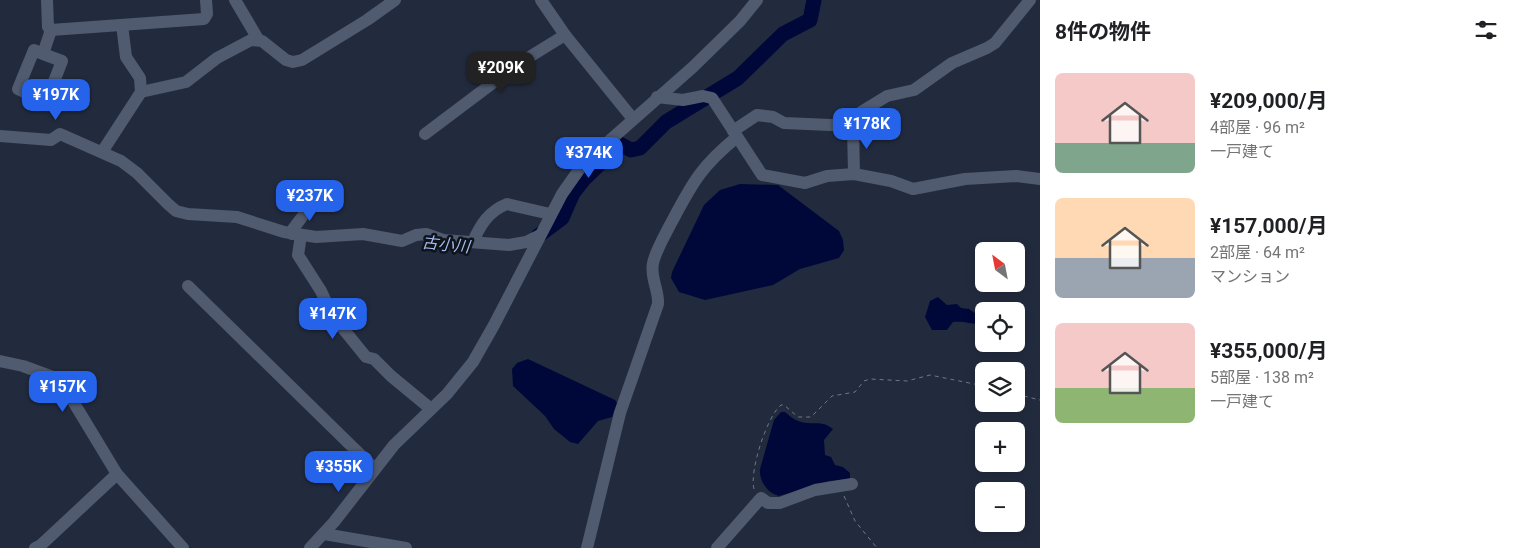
<!DOCTYPE html>
<html lang="ja">
<head>
<meta charset="utf-8">
<style>
  :root { --surface:#fff; --page:#f2f2f2; --text:#202124; --muted:#757577; --accent:#2563eb }
  body { margin:0; font-family:Roboto,"Noto Sans JP",sans-serif; background:var(--page); color:var(--text); height:100vh; display:flex; flex-direction:column; font-size:19px; white-space:nowrap }
  * { box-sizing:border-box; margin:0 }
  p { font-size:16px; color:var(--muted) }
  .icon { flex:none; width:28px; height:28px; fill:none; stroke:currentColor; stroke-width:2; stroke-linecap:round; stroke-linejoin:round }
  .map { position:relative; flex:1; overflow:hidden }
  .side { display:flex; flex-direction:column; background:var(--surface); width:475px }
  .side>* { flex:none }
  .needle { width:32px; rotate:328deg }
  .tools { position:absolute; left:975px; top:242px; display:grid; gap:10px }
  .tools a { display:grid; place-items:center; width:50px; height:50px; border-radius:8px; background:var(--surface); box-shadow:0 2px 8px #0003; font-size:25px }
  .price { position:absolute; translate:-50% -42px; padding:0 11px; border-radius:10px; background:var(--accent); color:#fff; font-size:16px; line-height:32px; filter:drop-shadow(0 1px 2px #0008) }
  .price::after { content:''; position:absolute; left:50%; top:30px; width:15px; height:11px; margin-left:-8px; background:inherit; clip-path:polygon(0 0,100% 0,50% 100%) }
  .price.on { background:#222; color:#fff }
  ul { padding:0; list-style:none }
  li { display:flex; align-items:center; gap:15px; height:125px; padding:0 15px }
  li span { display:grid; place-items:center; flex:none; width:140px; height:100px; border-radius:8px; color:#555 }
  li>.icon { margin-inline-start:auto }
  span .icon { width:60px; height:60px; fill:#fffc; stroke-width:1 }
  li b { font-size:21px }
  h2 { display:flex; justify-content:space-between; align-items:center; height:60px; padding:0 15px; font-size:21px }
  main { display:flex; flex:1; min-height:0 }
  .map>svg:first-child { display:block }
</style>
</head>
<body>
<main>
<div class="map">
<svg width="1040" height="548" viewBox="0 0 1040 548">
  <rect width="100%" height="100%" fill="#222b3e"/>
  <g fill="#000839">
    <path d="M 740,184 L 778,185 L 839,231 L 843,240 L 844,250 L 839,258 L 800,269 L 773,285 L 705,300 L 679,292 L 671,278 L 672,272 L 704,205 L 720,190 Z"/>
    <path d="M 938,297 L 947,305 L 957,304 L 961,308 L 969,309 L 976,314 L 980,310 L 990,308 L 993,311 L 984,311 L 984,324 C 972,325 966,321 953,322 L 947,330 L 932,330 L 925,317 L 930,301 Z"/>
    <path d="M 528,359 L 615,400 L 617,403 L 612,417 L 598,421 L 578,444 L 570,442 L 554,429 L 545,416 L 513,386 L 512,369 L 517,363 Z"/>
    <path d="M 781,412 L 785,412 C 806,432 817,416 833,429 L 824,440 L 825,455 L 831,457 L 835,465 L 843,467 L 850,473 L 850,479 L 829,481 L 779,496 C 767,493 759,481 760,469 L 774,420 Z"/>
  </g>
  <g fill="none" stroke-linecap="round" stroke-linejoin="round">
    <path stroke="#000839" stroke-width="15" d="M 538,236 L 562,218 L 573,193 L 584,179 L 620,144 L 631,150 L 640,148 L 666,122 L 738,78 L 783,34 L 810,20 L 814,0"/>
    <g stroke="#707888" stroke-width="1" stroke-dasharray="4 4" stroke-linecap="butt">
      <path d="M 1016,394 L 1040,400"/>
      <path d="M 754,489 C 749,472 767,416 781,405 L 784,405 L 798,417 L 811,417 L 832,396 L 855,392 L 864,381 L 870,379 L 907,381 L 930,375 L 984,386"/>
      <path d="M 844,496 L 855,521 L 877,548"/>
    </g>
    <g stroke="#505b70" stroke-width="12">
      <path d="M 47,0 L 48,27 L 51,30 L 204,19 L 207,14 L 206,0"/>
      <path d="M 235,0 L 258,39"/>
      <path d="M 541,0 L 565,35 L 633,119"/>
      <path d="M 43,54 L 62,61 L 46,102 L 18,89 L 34,50 L 43,54 L 51,30"/>
      <path d="M 141,92 L 186,82 L 217,58 L 251,40 L 262,41 L 286,60 L 293,62 L 302,60 L 367,20 L 395,0"/>
      <path d="M 657,97 L 683,100 L 703,96 L 712,98 L 762,175 L 805,183 L 827,176 L 854,174 L 891,181 L 913,189 L 965,179 L 1016,176 L 1040,179"/>
      <path d="M 733,131 L 757,115 L 773,117 L 784,123 L 853,126"/>
      <path d="M 425,134 L 518,64 L 565,35"/>
      <path d="M 0,136 L 51,140 L 60,134 L 121,161 L 137,173 L 168,204 L 176,211 L 188,214 L 237,217 L 284,232 L 316,237 L 363,234 L 402,241 L 416,235 L 426,234 L 443,240 L 509,245 L 526,242 L 540,235"/>
      <path d="M 102,152 L 141,92 L 140,78 L 126,57 L 122,25"/>
      <path d="M 854,174 L 853,126 L 861,112 L 887,96 L 914,90 L 952,63 L 987,48 L 995,43 L 1030,0"/>
      <path d="M 292,234 L 293,229 L 302,217"/>
      <path d="M 301,235 L 298,255 L 321,291 L 332,315 L 366,357 L 374,359 L 391,376 L 431,409"/>
      <path d="M 473,242 C 480,225 489,211 507,204 L 550,214"/>
      <path d="M 188,286 L 375,469"/>
      <path d="M 0,361 L 23,366 L 50,376 L 71,398 L 117,474 L 183,548"/>
      <path d="M 324,534 L 406,548"/>
      <path d="M 35,548 L 41,545 L 117,474"/>
      <path d="M 310,548 L 334,522 L 394,445 L 447,394 L 473,362 L 494,325 L 562,194 L 583,164 L 693,67 L 740,21 L 757,0"/>
      <path d="M 587,548 L 620,413 L 658,304 C 659,290 650,278 653,263 C 656,250 664,237 670,225 C 692,184 700,167 737,137"/>
      <path d="M 717,548 L 761,498 L 768,503 L 780,503 L 815,490 L 852,484"/>
    </g>
  </g>
  <g text-anchor="middle" stroke-width="5" stroke-linejoin="round" paint-order="stroke">
    <g font-size="16" font-style="italic" fill="#a5bff0" stroke="#0f141c">
      <text transform="translate(446 244) rotate(6)" y="6">古小川</text>
    </g>
  </g>
</svg>
<div class="tools">
<a><svg class="needle" viewBox="-14 -14 28 28"><path d="M0-13l5 13h-10z" fill="#e53935"/><path d="M0 13l5-13h-10z" fill="#757577"/></svg></a>
<a><svg class="icon" aria-label="locate" viewBox="0 0 24 24"><circle cx="12" cy="12" r="6"/><path d="M12 2v4M12 18v4M2 12h4M18 12h4"/></svg></a>
<a><svg class="icon" aria-label="layers" viewBox="0 0 24 24"><path d="M12 4l9 5-9 5-9-5zM3 14l9 5 9-5"/></svg></a>
<a>+</a>
<a>−</a>
</div>
<b class="price on" style="left:501px;top:94px">¥209K</b>
<b class="price" style="left:56px;top:121px">¥197K</b>
<b class="price" style="left:867px;top:150px">¥178K</b>
<b class="price" style="left:589px;top:179px">¥374K</b>
<b class="price" style="left:310px;top:222px">¥237K</b>
<b class="price" style="left:333px;top:340px">¥147K</b>
<b class="price" style="left:63px;top:413px">¥157K</b>
<b class="price" style="left:339px;top:493px">¥355K</b>
</div>
<section class="side">
<h2>8件の物件<svg class="icon" aria-label="filters" viewBox="0 0 24 24"><path d="M4 7h16M4 17h16"/><circle cx="9" cy="7" r="2"/><circle cx="15" cy="17" r="2"/></svg></h2>
<ul>
<li><span style="background:linear-gradient(#f6c9c9 70%,#7fa58c 0)"><svg class="icon" aria-label="home" viewBox="0 0 24 24"><path d="M3 11l9-7 9 7M6 9v11h12V9"/></svg></span><div><b>¥209,000/月</b><p>4部屋 · 96 m²</p><p>一戸建て</p></div></li>
<li><span style="background:linear-gradient(#ffd9b3 60%,#9aa5b1 0)"><svg class="icon" aria-label="home" viewBox="0 0 24 24"><path d="M3 11l9-7 9 7M6 9v11h12V9"/></svg></span><div><b>¥157,000/月</b><p>2部屋 · 64 m²</p><p>マンション</p></div></li>
<li><span style="background:linear-gradient(#f6c9c9 65%,#8fb573 0)"><svg class="icon" aria-label="home" viewBox="0 0 24 24"><path d="M3 11l9-7 9 7M6 9v11h12V9"/></svg></span><div><b>¥355,000/月</b><p>5部屋 · 138 m²</p><p>一戸建て</p></div></li>
</ul>
</section>
</main>
</body>
</html>
